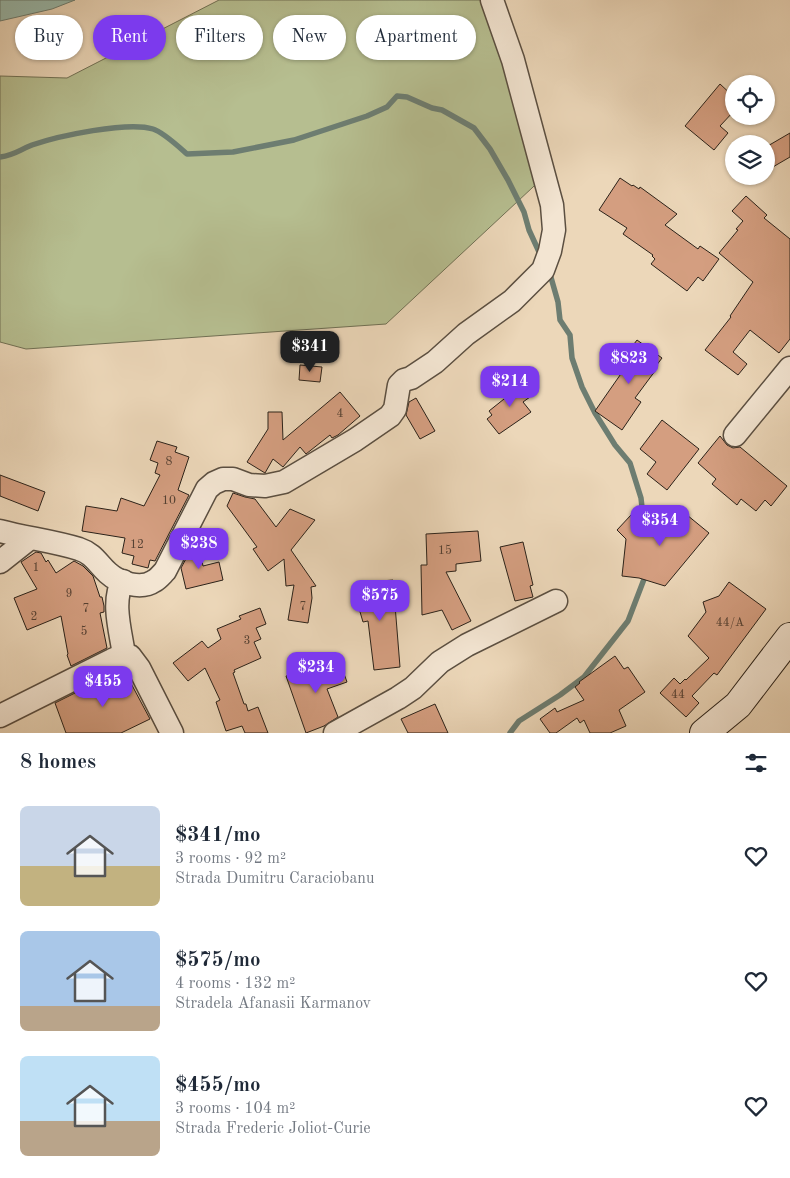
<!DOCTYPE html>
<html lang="en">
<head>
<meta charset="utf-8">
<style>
  :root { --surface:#fff; --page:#f2f2f3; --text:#1f2937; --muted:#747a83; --accent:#7c3aed }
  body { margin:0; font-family:"Old Standard TT",serif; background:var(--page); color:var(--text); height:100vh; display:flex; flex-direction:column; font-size:19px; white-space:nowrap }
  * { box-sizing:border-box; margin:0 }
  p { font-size:16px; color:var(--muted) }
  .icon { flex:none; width:28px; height:28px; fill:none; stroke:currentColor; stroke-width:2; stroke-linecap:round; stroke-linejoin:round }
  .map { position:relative; height:733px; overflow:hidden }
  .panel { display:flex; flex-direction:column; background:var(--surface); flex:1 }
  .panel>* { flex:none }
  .guide { position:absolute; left:15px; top:15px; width:500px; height:45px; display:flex; gap:10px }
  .buttons { position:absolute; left:725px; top:75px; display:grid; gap:10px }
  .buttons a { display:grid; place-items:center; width:50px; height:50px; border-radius:50%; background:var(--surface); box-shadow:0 1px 4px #0004; font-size:25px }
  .price { position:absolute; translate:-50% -42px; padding:0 11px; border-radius:10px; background:var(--accent); color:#fff; font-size:16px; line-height:32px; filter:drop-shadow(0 1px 2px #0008) }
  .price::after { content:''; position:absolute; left:50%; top:30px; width:15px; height:11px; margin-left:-8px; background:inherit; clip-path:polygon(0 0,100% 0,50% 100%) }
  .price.on { background:#222; color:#fff }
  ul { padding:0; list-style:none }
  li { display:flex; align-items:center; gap:15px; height:125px; padding:0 20px }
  li span { display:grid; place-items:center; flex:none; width:140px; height:100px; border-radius:8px; color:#555 }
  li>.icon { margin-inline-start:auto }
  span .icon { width:60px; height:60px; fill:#fffc; stroke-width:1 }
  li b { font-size:21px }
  h2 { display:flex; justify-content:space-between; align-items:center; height:60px; padding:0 20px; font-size:21px }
  .chip { padding:0 18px; border-radius:22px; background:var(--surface); box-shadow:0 1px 4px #0004; font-size:18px; line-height:45px }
  .chip.on { background:var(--accent); color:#fff }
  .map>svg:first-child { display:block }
</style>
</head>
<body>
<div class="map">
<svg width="790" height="733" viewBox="0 0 790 733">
  <rect width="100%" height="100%" fill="#ecd7b9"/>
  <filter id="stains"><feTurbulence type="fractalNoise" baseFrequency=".004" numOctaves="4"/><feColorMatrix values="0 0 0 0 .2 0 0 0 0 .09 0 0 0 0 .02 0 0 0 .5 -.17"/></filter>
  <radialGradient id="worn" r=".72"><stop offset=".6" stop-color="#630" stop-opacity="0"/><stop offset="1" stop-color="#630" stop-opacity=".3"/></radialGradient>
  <path fill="#b6be90" stroke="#707054" d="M 219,0 L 485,0 L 547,174 L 386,324 L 26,349 L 0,342 L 0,76 L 67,78 Z"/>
  <path fill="#99baac" stroke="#6d7d71" d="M 0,0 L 75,0 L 52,9 L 0,21 Z"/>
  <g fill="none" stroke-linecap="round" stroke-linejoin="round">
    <g stroke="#6d7d71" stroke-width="5.5">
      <path d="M 0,157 C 15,155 19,150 32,145 C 58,136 128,121 153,129 C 163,132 179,147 187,154 L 233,152 L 294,140 L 367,116 L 387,107 L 397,96 L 407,97 L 432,108 L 442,110 L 474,128 L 490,149 L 508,180 L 524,212 L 529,230 L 540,254"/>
      <path d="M 550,274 L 558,302 L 560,320 L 570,335 L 572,358 L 582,387 L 595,413 L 615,445 L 630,463 L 641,498 L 645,535"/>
      <path d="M 510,733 L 519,721 L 560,695 L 584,677 L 628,621 L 646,574"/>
    </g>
  </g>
  <g fill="#d49e80" stroke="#2b2219">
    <path d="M 720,84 L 734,97 L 734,111 L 720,126 L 728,133 L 714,150 L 685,126 Z"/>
    <path d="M 790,133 L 790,157 L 766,171 L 766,147 Z"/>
    <path d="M 620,178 L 632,186 L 633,185 L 639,189 L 640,187 L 677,214 L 665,225 L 698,249 L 700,246 L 719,259 L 703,281 L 698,277 L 687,291 L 651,264 L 655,259 L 652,256 L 653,255 L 623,234 L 627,228 L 599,210 Z"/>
    <path d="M 746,196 L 767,215 L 764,218 L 790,239 L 790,339 L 779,353 L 750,330 L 733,352 L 747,364 L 738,375 L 705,350 L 731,317 L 730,316 L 753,282 L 719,253 L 738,230 L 736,229 L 743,221 L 732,211 Z"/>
    <path d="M 637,340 L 662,358 L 653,370 L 655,371 L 635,398 L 641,402 L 622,430 L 595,411 L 625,368 L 619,364 Z"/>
    <path d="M 300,365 L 322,367 L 320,382 L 299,380 Z"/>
    <path d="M 519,380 L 527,391 L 526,392 L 530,397 L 523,402 L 531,412 L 499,434 L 487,419 L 492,415 L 489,411 L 509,395 L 505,391 Z"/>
    <path d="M 340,392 L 360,416 L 338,435 L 332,438 L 330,435 L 306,454 L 300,447 L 283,467 L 273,459 L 265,473 L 247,462 L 268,429 L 268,412 L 282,412 L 283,440 Z"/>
    <path d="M 416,398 L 435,431 L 420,439 L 406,415 L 409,402 Z"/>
    <path d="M 662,420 L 699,449 L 667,490 L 647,474 L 656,462 L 640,449 Z"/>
    <path d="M 720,436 L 727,445 L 733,448 L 740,447 L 787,486 L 771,506 L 765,500 L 756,511 L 741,499 L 737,505 L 712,484 L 716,479 L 698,463 Z"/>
    <path d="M 157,441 L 177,447 L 175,452 L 189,457 L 178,490 L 189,495 L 155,561 L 150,560 L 148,568 L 132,564 L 134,556 L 122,553 L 125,538 L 82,531 L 86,506 L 117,511 L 121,498 L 144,506 L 160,475 L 155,473 L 158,463 L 150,460 Z"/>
    <path d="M 0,475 L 45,492 L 38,511 L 0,496 Z"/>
    <path d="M 233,493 L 245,497 L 255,499 L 276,527 L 290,509 L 315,520 L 291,550 L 316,586 L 311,587 L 312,598 L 308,623 L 288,620 L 294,585 L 286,586 L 284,559 L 268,571 L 253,549 L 257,547 L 227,506 Z"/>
    <path d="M 676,506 L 709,533 L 665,586 L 639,578 L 622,576 L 626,539 L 617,530 L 631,515 L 650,533 L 653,529 L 655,531 Z"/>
    <path d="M 478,531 L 481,561 L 456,564 L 456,571 L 446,572 L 471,621 L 452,630 L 442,610 L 422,615 L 421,565 L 427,565 L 426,534 Z"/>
    <path d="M 523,542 L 533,585 L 530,586 L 533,597 L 515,601 L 500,547 Z"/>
    <path d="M 198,543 L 203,566 L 219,562 L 223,580 L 186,589 L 181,568 L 194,544 Z"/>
    <path d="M 36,552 L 41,553 L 46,562 L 48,560 L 56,573 L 74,561 L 83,566 L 93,576 L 100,597 L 102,597 L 104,606 L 104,612 L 100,613 L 107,648 L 71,666 L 67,655 L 68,654 L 61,616 L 27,630 L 14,598 L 37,589 L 21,562 Z"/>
    <path d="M 393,580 L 400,667 L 374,670 L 368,621 L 363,622 L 358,605 L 357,583 Z"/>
    <path d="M 729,582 L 766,609 L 717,675 L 714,673 L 692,696 L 699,703 L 686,717 L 660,693 L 674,678 L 680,684 L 685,679 L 686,680 L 709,658 L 688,636 L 706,612 L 703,602 L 719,596 Z"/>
    <path d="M 260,608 L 266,624 L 256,628 L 261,639 L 254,642 L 261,658 L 234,670 L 235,672 L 233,673 L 244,704 L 246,704 L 248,711 L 258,707 L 268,733 L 245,733 L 242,726 L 226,731 L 216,702 L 220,700 L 205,668 L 188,681 L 173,663 L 202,641 L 208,648 L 221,639 L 217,629 L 241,619 L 239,616 Z"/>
    <path d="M 615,656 L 624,669 L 628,667 L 645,692 L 619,710 L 626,726 L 610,733 L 590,733 L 584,720 L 580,723 L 577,718 L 556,733 L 550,733 L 540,719 L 555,708 L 557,712 L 584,700 L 575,687 L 580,683 L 579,682 Z"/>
    <path d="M 339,660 L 347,682 L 327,689 L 338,717 L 324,726 L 306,733 L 286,676 Z"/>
    <path d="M 126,674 L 150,719 L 121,733 L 66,733 L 55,703 L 103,679 L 106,684 Z"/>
    <path d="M 435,704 L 448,733 L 408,733 L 401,719 Z"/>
  </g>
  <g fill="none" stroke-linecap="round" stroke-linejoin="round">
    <g stroke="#5b4f41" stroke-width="25">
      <g id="street">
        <path d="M 735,435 L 790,368"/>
        <path d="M 0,531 C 26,538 53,541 79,549 C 94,554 97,563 108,573 C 119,583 141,590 154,581 C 158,579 162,574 165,571 L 207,489 L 214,483 L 223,479 L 233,479 L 249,485 L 265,486 L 284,482 L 355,440 L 390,416 L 395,409 L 399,385 L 404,380 L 411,378 L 435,362 L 466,334 L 512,301 L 543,270 L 550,251 L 554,230 L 552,205 L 513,60 L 492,0"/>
        <path d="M 0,562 L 29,539"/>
        <path d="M 123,581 C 111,601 121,633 124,655 L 130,656 L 139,668 L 172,733"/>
        <path d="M 0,716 L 112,660 L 124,655"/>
        <path d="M 335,733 L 398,698 L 413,688 L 440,662 L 467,645 L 556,601"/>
      </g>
    </g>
    <g stroke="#2b2219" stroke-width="30">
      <path id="secondary" d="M 704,733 L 738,705 L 790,637"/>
    </g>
    <use href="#street" stroke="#f3e5d2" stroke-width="22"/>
    <use href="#secondary" stroke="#f3e5d2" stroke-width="28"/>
  </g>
  <g text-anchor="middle" stroke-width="5" stroke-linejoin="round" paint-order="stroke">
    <g font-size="12" fill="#554133">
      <text x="340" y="417">4</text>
      <text x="169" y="465">8</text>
      <text x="169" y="504">10</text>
      <text x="137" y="548">12</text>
      <text x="445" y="554">15</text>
      <text x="36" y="571">1</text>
      <text x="69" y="597">9</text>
      <text x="303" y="610">7</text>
      <text x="86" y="612">7</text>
      <text x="34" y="620">2</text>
      <text x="730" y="626">44/A</text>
      <text x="84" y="635">5</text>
      <text x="247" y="644">3</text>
      <text x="678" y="698">44</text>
    </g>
  </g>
  <rect width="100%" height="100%" filter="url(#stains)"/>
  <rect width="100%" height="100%" fill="url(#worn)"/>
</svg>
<div class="buttons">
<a><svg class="icon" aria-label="locate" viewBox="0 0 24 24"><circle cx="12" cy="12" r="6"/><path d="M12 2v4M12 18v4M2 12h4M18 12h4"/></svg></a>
<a><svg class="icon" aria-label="layers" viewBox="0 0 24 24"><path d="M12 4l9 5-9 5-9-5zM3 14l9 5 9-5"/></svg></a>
</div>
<b class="price on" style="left:310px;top:373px">$341</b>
<b class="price" style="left:629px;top:385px">$823</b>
<b class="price" style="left:510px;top:408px">$214</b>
<b class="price" style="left:660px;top:547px">$354</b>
<b class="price" style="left:199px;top:570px">$238</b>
<b class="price" style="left:380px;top:622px">$575</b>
<b class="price" style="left:316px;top:694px">$234</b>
<b class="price" style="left:103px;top:708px">$455</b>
<div class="guide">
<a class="chip">Buy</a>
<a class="chip on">Rent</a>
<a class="chip">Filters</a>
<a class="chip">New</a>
<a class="chip">Apartment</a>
</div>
</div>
<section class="panel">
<h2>8 homes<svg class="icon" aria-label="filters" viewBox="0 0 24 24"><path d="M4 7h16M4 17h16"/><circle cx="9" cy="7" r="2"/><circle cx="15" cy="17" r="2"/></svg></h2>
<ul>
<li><span style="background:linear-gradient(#c9d6e8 60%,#c2b280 0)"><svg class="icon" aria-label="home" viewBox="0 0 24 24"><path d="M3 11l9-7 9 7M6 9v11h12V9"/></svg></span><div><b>$341/mo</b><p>3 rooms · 92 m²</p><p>Strada Dumitru Caraciobanu</p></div><svg class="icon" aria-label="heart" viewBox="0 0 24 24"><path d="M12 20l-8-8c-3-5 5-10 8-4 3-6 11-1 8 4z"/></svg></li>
<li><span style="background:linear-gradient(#a9c7e8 75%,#b9a48a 0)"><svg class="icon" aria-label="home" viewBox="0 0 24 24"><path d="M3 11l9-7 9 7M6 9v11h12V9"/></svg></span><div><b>$575/mo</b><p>4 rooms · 132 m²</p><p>Stradela Afanasii Karmanov</p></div><svg class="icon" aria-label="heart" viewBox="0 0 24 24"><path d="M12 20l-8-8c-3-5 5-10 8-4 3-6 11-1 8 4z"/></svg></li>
<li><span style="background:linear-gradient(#bfe0f5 65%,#b9a48a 0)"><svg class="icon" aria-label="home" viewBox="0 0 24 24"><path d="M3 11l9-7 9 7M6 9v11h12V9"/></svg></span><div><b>$455/mo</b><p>3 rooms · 104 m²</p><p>Strada Frederic Joliot-Curie</p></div><svg class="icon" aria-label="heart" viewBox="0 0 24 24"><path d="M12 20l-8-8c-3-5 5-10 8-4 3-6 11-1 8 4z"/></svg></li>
</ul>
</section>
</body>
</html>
